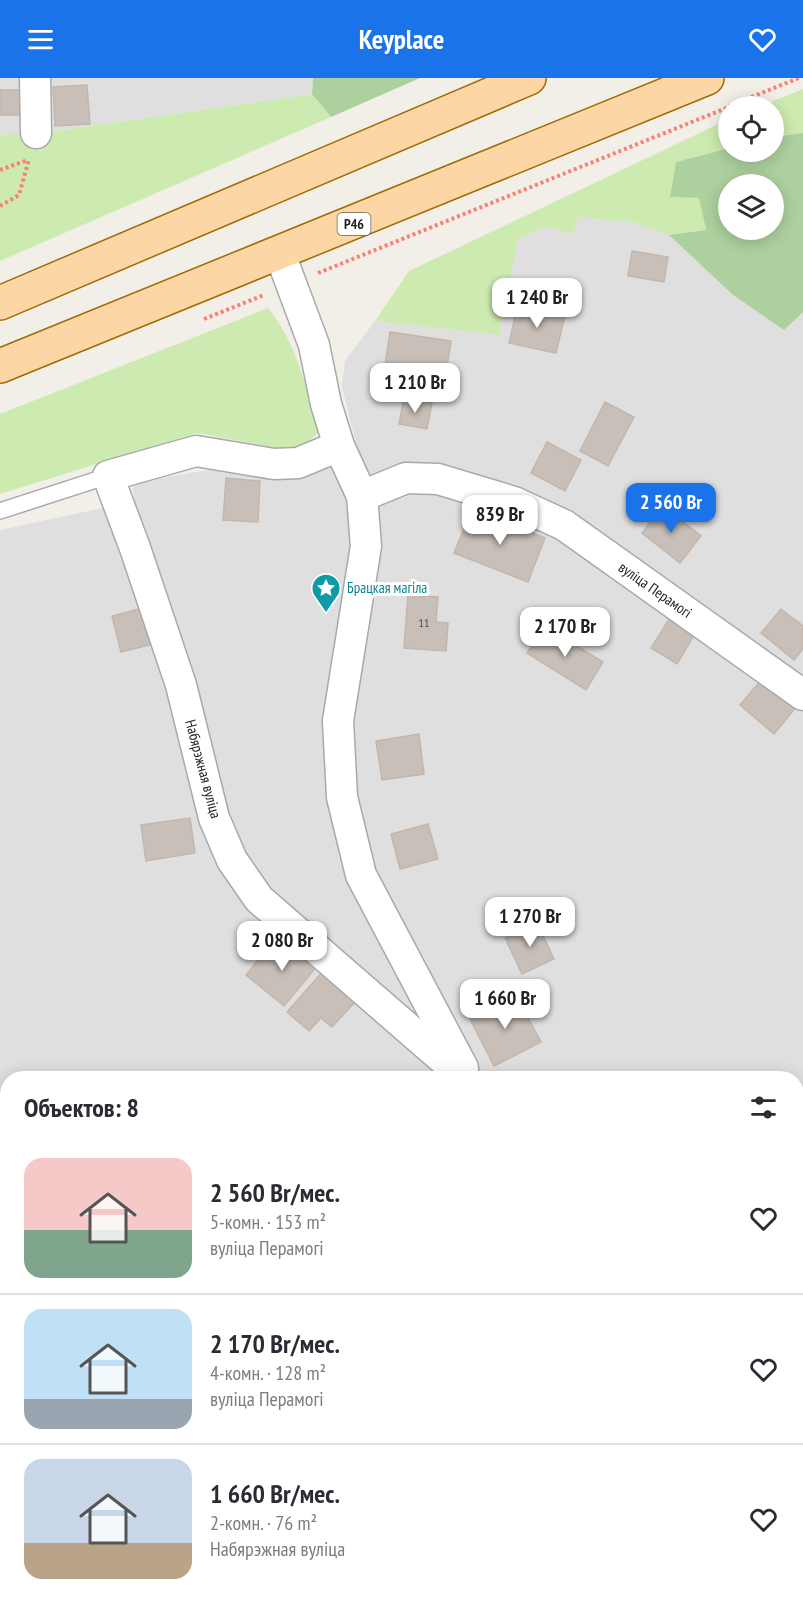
<!DOCTYPE html>
<html lang="ru">
<head>
<meta charset="utf-8">
<style>
  :root { --surface:#fff; --page:#f2f2f3; --text:#2b2b33; --muted:#7c7c81; --line:#e1e1e2; --accent:#1a73e8 }
  body { margin:0; font-family:"PT Sans Narrow",sans-serif; background:var(--page); color:var(--text); height:100vh; display:flex; flex-direction:column; font-size:22px; white-space:nowrap }
  * { box-sizing:border-box; margin:0 }
  p { font-size:20px; color:var(--muted) }
  .icon { flex:none; width:33px; height:33px; fill:none; stroke:currentColor; stroke-width:2; stroke-linecap:round; stroke-linejoin:round }
  .map { position:relative; flex:1; overflow:hidden }
  .panel { position:absolute; left:0px; top:993px; width:804px; height:536px; display:flex; flex-direction:column; background:var(--surface); border-radius:24px 24px 0 0; box-shadow:0 3px 15px #0003 }
  .panel>* { flex:none }
  .tools { position:absolute; left:718px; top:18px; display:grid; gap:12px }
  .tools a { display:grid; place-items:center; width:66px; height:66px; border-radius:50%; background:var(--surface); box-shadow:0 3px 15px #0003; font-size:30px }
  .price { position:absolute; translate:-50% -51px; padding:0 14px; border-radius:12px; background:#fff; color:#222; font-size:20px; line-height:39px; filter:drop-shadow(0 2px 3px #0008) }
  .price::after { content:''; position:absolute; left:50%; top:36px; width:18px; height:14px; margin-left:-9px; background:inherit; clip-path:polygon(0 0,100% 0,50% 100%) }
  .price.current { background:var(--accent); color:#fff }
  ul { padding:0; list-style:none }
  li { display:flex; align-items:center; gap:18px; height:150px; padding:0 24px }
  li+li { border-top:2px solid var(--line) }
  li span { display:grid; place-items:center; flex:none; width:168px; height:120px; border-radius:18px; color:#555 }
  li>.icon { margin-inline-start:auto }
  span .icon { width:72px; height:72px; fill:#fffc; stroke-width:1 }
  li b { font-size:26px }
  h2 { display:flex; justify-content:space-between; align-items:center; height:72px; padding:0 24px; font-size:26px }
  header { display:flex; justify-content:space-between; align-items:center; height:78px; padding:0 24px; background:var(--accent); color:#fff; font-size:27px; font-weight:700 }
  .map>svg:first-child { display:block }
</style>
</head>
<body>
<header><svg class="icon" aria-label="menu" viewBox="0 0 24 24"><path d="M4 6h16M4 12h16M4 18h16"/></svg>Keyplace<svg class="icon" aria-label="heart" viewBox="0 0 24 24"><path d="M12 20l-8-8c-3-5 5-10 8-4 3-6 11-1 8 4z"/></svg></header>
<div class="map">
<svg width="803" height="1528" viewBox="0 0 803 1528">
  <rect width="100%" height="100%" fill="#f2efe9"/>
  <g fill="#e0dfdf">
    <path d="M 0,0 L 313,0 L 312,16 L 55,53 L 0,57 Z"/>
    <path d="M 578,139 L 632,144 L 669,157 L 733,217 L 784,251 L 803,234 L 803,1528 L 124,1528 L 122,1521 L 796,1521 L 796,1000 L 8,1000 L 7,1092 L 0,1067 L 0,452 L 135,423 L 132,405 L 209,392 L 278,400 L 358,374 L 342,309 L 345,283 L 375,243 L 499,257 L 518,161 L 546,149 L 574,156 Z"/>
  </g>
  <g fill="#cdebb0">
    <path d="M 803,11 L 803,55 L 774,59 L 774,28 L 761,28 Z"/>
    <path d="M 312,16 L 331,39 L 0,183 L 0,57 L 55,53 Z"/>
    <path d="M 729,41 L 729,70 L 676,84 L 670,119 L 699,120 L 706,152 L 669,157 L 632,144 L 578,139 L 574,156 L 546,149 L 518,161 L 499,257 L 375,243 L 409,193 Z"/>
    <path d="M 268,230 C 297,265 307,311 318,355 L 306,366 L 288,372 L 197,355 L 0,416 L 0,336 Z"/>
    <path d="M 0,1067 L 8,1092 L 8,1521 L 122,1521 L 124,1528 L 0,1528 Z"/>
  </g>
  <g fill="#add19e" fill-rule="evenodd">
    <path d="M 313,0 L 420,0 L 331,39 L 312,16 Z"/>
    <path d="M 803,55 L 803,234 L 784,252 L 733,217 L 669,157 L 706,152 L 699,120 L 670,119 L 676,84 L 729,70 L 729,74 L 774,74 L 774,59 ZM 729,106 L 774,106 L 774,152 L 729,152 Z"/>
  </g>
  <g fill="#c7bfb8" stroke="#c4b6ab" stroke-width="1.5">
    <path d="M 87,7 L 90,46 L 55,48 L 53,9 Z"/>
    <rect x="0" y="12" width="22" height="25"/>
    <path d="M 632,173 L 668,179 L 664,204 L 628,198 Z"/>
    <path d="M 518,226 L 565,237 L 556,275 L 509,265 Z"/>
    <path d="M 390,254 L 451,263 L 444,309 L 383,300 Z"/>
    <path d="M 404,320 L 432,325 L 427,351 L 399,346 Z"/>
    <path d="M 605,324 L 634,339 L 608,388 L 580,373 Z"/>
    <path d="M 547,364 L 581,382 L 565,413 L 531,395 Z"/>
    <path d="M 226,400 L 260,403 L 258,444 L 223,442 Z"/>
    <path d="M 663,428 L 701,458 L 680,485 L 642,455 Z"/>
    <path d="M 472,431 L 545,460 L 528,504 L 454,475 Z"/>
    <path d="M 408,517 L 438,519 L 436,544 L 448,545 L 446,573 L 404,570 Z"/>
    <path d="M 147,529 L 157,565 L 121,574 L 112,538 Z"/>
    <path d="M 781,531 L 803,548 L 803,571 L 794,582 L 761,555 Z"/>
    <path d="M 671,538 L 696,554 L 677,586 L 651,570 Z"/>
    <path d="M 544,548 L 603,584 L 586,612 L 527,575 Z"/>
    <path d="M 763,600 L 797,628 L 774,656 L 740,627 Z"/>
    <path d="M 419,656 L 424,696 L 382,702 L 376,663 Z"/>
    <path d="M 190,740 L 195,775 L 146,783 L 141,747 Z"/>
    <path d="M 428,746 L 438,781 L 400,791 L 391,756 Z"/>
    <path d="M 537,845 L 554,881 L 522,896 L 505,860 Z"/>
    <path d="M 272,865 L 287,878 L 295,868 L 318,887 L 284,928 L 246,897 Z"/>
    <path d="M 324,892 L 357,922 L 332,949 L 321,940 L 309,953 L 287,934 Z"/>
    <path d="M 514,913 L 541,964 L 494,988 L 470,941 L 498,927 L 497,922 Z"/>
    <path d="M 803,1255 L 803,1294 L 797,1297 L 796,1258 Z"/>
    <path d="M 796,1353 L 803,1365 L 803,1390 L 796,1394 Z"/>
  </g>
  <g fill="none" stroke-linecap="round" stroke-linejoin="round">
    <g stroke="#a9a9a9" stroke-width="18">
      <path id="lane" d="M 0,433 L 108,398"/>
    </g>
    <g stroke="#a9a9a9" stroke-width="33">
      <g id="street">
        <path d="M 35,0 L 36,55"/>
        <path d="M 280,176 L 314,267 L 326,326 L 339,368 L 362,418 L 366,468 L 338,643 L 342,719 L 361,797 L 463,990"/>
        <path d="M 339,368 L 298,385 L 274,386 L 196,373 L 108,398 L 135,470 L 181,607 L 214,740 L 232,782 L 259,821 L 465,1000"/>
        <path d="M 362,418 L 406,400 L 438,401 L 514,424 L 564,447 L 803,617"/>
        <path d="M 796,1419 L 803,1415"/>
        <path d="M 796,1504 L 803,1515"/>
      </g>
    </g>
    <g stroke="#a06b00" stroke-width="36">
      <g id="primary">
        <path d="M 0,225 L 529,0"/>
        <path d="M 0,288 L 707,0"/>
      </g>
    </g>
    <g stroke="#fa8072" stroke-width="4" stroke-dasharray="3 3" stroke-linecap="butt">
      <path d="M 729,28 L 799,0"/>
      <path d="M 0,92 L 28,82"/>
      <path d="M 0,128 L 19,117 L 29,81"/>
      <path d="M 318,195 L 729,29"/>
      <path d="M 204,241 L 264,217"/>
    </g>
    <use href="#lane" stroke="#fff" stroke-width="15"/>
    <use href="#street" stroke="#fff" stroke-width="30"/>
    <use href="#primary" stroke="#fcd6a4" stroke-width="33"/>
  </g>
  <defs>
    <g id="sight-pin" transform="scale(1.5)"><path d="M0 17L-7.5 6A9.5 9.5 0 1 1 7.5 6Z" fill="#0f9aa8" stroke="#fff"/><path d="M0-6L1.8-2.2L6-1.7L2.9 1.2L3.7 5.4L0 3.3L-3.7 5.4L-2.9 1.2L-6-1.7L-1.8-2.2Z" fill="#fff"/></g>
  </defs>
  <g fill-rule="evenodd">
    <use href="#sight-pin" x="326" y="510"/>
  </g>
  <g text-anchor="middle" stroke-width="6" stroke-linejoin="round" paint-order="stroke">
    <g font-size="12" fill="#4b4948">
      <text x="424" y="549">11</text>
    </g>
    <rect fill="#fff" stroke="#646464" stroke-width="1.5" x="337.5" y="135" width="33" height="22" rx="4.5"/>
    <g font-size="14" font-weight="bold" fill="#222">
      <text x="354" y="151">Р46</text>
    </g>
    <g font-size="15" fill="#0d838f" stroke="#fff" text-anchor="start">
      <text x="347" y="515">Брацкая магіла</text>
    </g>
    <g font-size="15" fill="#222" stroke="#fff">
      <text transform="translate(655 512) rotate(35)" y="5">вуліца Перамогі</text>
      <text transform="translate(203 691) rotate(75)" y="5">Набярэжная вуліца</text>
    </g>
  </g>
</svg>
<div class="tools">
<a><svg class="icon" aria-label="locate" viewBox="0 0 24 24"><circle cx="12" cy="12" r="6"/><path d="M12 2v4M12 18v4M2 12h4M18 12h4"/></svg></a>
<a><svg class="icon" aria-label="layers" viewBox="0 0 24 24"><path d="M12 4l9 5-9 5-9-5zM3 14l9 5 9-5"/></svg></a>
</div>
<b class="price" style="left:537px;top:251px">1 240 Br</b>
<b class="price" style="left:415px;top:336px">1 210 Br</b>
<b class="price current" style="left:671px;top:456px">2 560 Br</b>
<b class="price" style="left:500px;top:468px">839 Br</b>
<b class="price" style="left:565px;top:580px">2 170 Br</b>
<b class="price" style="left:530px;top:870px">1 270 Br</b>
<b class="price" style="left:282px;top:894px">2 080 Br</b>
<b class="price" style="left:505px;top:952px">1 660 Br</b>
<section class="panel">
<h2>Объектов: 8<svg class="icon" aria-label="filters" viewBox="0 0 24 24"><path d="M4 7h16M4 17h16"/><circle cx="9" cy="7" r="2"/><circle cx="15" cy="17" r="2"/></svg></h2>
<ul>
<li><span style="background:linear-gradient(#f6c9c9 60%,#7fa58c 0)"><svg class="icon" aria-label="home" viewBox="0 0 24 24"><path d="M3 11l9-7 9 7M6 9v11h12V9"/></svg></span><div><b>2 560 Br/мес.</b><p>5-комн. · 153 m²</p><p>вуліца Перамогі</p></div><svg class="icon" aria-label="heart" viewBox="0 0 24 24"><path d="M12 20l-8-8c-3-5 5-10 8-4 3-6 11-1 8 4z"/></svg></li>
<li><span style="background:linear-gradient(#bfe0f5 75%,#9aa5b1 0)"><svg class="icon" aria-label="home" viewBox="0 0 24 24"><path d="M3 11l9-7 9 7M6 9v11h12V9"/></svg></span><div><b>2 170 Br/мес.</b><p>4-комн. · 128 m²</p><p>вуліца Перамогі</p></div><svg class="icon" aria-label="heart" viewBox="0 0 24 24"><path d="M12 20l-8-8c-3-5 5-10 8-4 3-6 11-1 8 4z"/></svg></li>
<li><span style="background:linear-gradient(#c9d6e8 70%,#b9a48a 0)"><svg class="icon" aria-label="home" viewBox="0 0 24 24"><path d="M3 11l9-7 9 7M6 9v11h12V9"/></svg></span><div><b>1 660 Br/мес.</b><p>2-комн. · 76 m²</p><p>Набярэжная вуліца</p></div><svg class="icon" aria-label="heart" viewBox="0 0 24 24"><path d="M12 20l-8-8c-3-5 5-10 8-4 3-6 11-1 8 4z"/></svg></li>
</ul>
</section>
</div>
</body>
</html>
